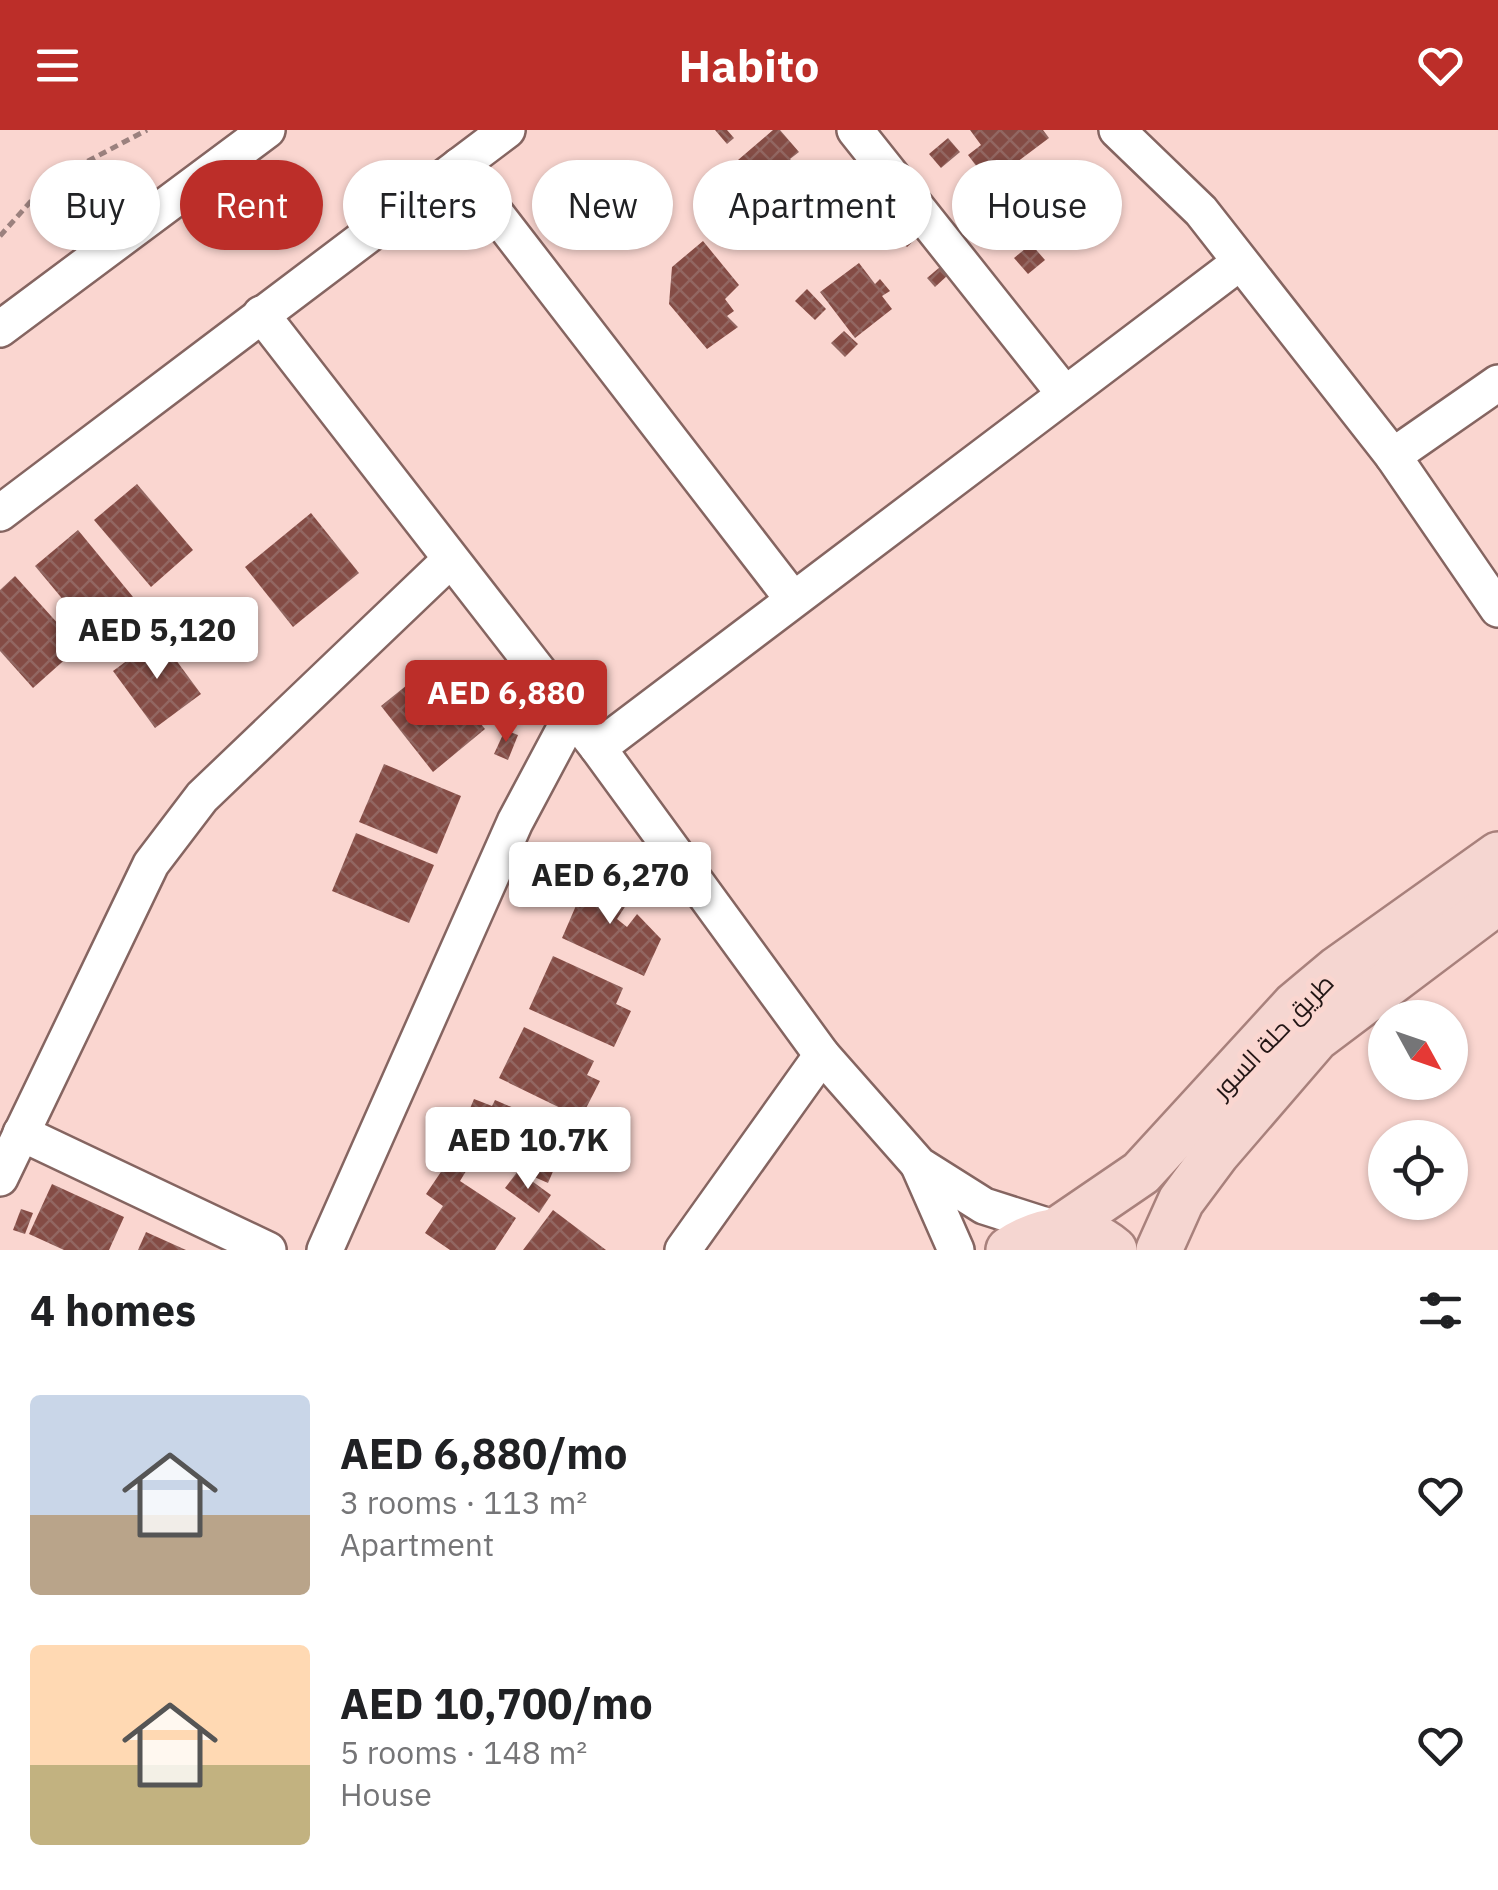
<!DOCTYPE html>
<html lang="en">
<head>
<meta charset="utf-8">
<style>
  :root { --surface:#fff; --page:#f2f2f2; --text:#202124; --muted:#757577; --accent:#bc2e29 }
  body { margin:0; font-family:"IBM Plex Sans",Cairo,sans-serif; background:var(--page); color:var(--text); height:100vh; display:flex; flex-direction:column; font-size:38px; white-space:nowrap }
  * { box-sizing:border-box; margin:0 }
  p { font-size:32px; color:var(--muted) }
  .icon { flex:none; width:55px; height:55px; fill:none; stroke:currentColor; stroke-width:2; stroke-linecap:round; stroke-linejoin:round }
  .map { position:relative; height:1120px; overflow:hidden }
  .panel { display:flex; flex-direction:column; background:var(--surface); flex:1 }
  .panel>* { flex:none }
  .banner { position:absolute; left:30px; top:30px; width:1440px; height:90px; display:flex; gap:20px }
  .needle { width:65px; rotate:130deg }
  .buttons { position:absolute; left:1368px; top:870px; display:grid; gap:20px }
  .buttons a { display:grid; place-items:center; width:100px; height:100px; border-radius:50%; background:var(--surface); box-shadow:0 2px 8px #0004; font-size:50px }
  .price { position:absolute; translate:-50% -85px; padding:0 22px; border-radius:10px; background:#fff; color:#222; font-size:32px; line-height:65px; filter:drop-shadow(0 2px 5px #0008) }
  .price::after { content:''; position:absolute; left:50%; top:60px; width:30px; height:22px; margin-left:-15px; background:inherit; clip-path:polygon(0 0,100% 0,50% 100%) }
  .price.selected { background:var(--accent); color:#fff }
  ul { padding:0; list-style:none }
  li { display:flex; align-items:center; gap:30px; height:250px; padding:0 30px }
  li span { display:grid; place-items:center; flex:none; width:280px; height:200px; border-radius:10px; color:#555 }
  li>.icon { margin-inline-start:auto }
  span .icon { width:120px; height:120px; fill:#fffc; stroke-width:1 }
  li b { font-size:42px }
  h2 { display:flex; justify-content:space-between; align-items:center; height:120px; padding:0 30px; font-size:42px }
  .chip { padding:0 35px; border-radius:45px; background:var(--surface); box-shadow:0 2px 8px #0004; font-size:35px; line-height:90px }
  .chip.selected { background:var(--accent); color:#fff }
  header { display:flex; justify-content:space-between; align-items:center; height:130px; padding:0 30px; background:var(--accent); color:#fff; font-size:45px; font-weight:700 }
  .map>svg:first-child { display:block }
</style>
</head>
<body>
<header><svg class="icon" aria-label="menu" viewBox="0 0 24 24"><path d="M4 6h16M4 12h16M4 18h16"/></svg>Habito<svg class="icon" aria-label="heart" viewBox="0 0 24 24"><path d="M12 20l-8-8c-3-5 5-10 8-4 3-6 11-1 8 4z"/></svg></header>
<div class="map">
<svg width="1498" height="1120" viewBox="0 0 1498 1120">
  <defs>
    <pattern id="building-cross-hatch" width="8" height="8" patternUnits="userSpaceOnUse" patternTransform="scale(2.5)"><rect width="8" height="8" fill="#844c45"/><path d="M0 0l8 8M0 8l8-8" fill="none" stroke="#926762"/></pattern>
  </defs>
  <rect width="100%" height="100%" fill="#fad6d0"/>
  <g fill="url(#building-cross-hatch)">
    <path d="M 715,0 L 727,0 L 734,8 L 727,14 Z"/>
    <path d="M 773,0 L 780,0 L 799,22 L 790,29 L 798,38 L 785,50 L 794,60 L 762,88 L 724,42 Z"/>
    <path d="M 970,0 L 1043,0 L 1049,8 L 989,53 L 968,25 L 981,15 Z"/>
    <path d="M 948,8 L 960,22 L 941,38 L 929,24 Z"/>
    <path d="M 1061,34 L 1099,79 L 1065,104 L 1070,116 L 1044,115 L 1012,85 L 1016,64 L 1028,63 Z"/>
    <path d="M 716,39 L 727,51 L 716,60 L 706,48 Z"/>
    <path d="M 980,49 L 996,66 L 991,71 L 1007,88 L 993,102 L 965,63 Z"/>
    <path d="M 904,91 L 918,107 L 907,117 L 898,108 L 884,120 L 875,109 Z"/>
    <path d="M 703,111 L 739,155 L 725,169 L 734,181 L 727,186 L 738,197 L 707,219 L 669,174 L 672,137 Z"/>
    <path d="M 1031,114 L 1045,130 L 1028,144 L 1014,128 Z"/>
    <path d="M 859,133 L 875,154 L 880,149 L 890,161 L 882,166 L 892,179 L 855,208 L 820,162 Z"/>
    <path d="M 940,137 L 948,145 L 935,157 L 927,148 Z"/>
    <path d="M 807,159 L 826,179 L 815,190 L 795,171 Z"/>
    <path d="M 844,201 L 858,214 L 845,227 L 831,213 Z"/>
    <path d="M 137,354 L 193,420 L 151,457 L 94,390 Z"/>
    <path d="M 311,383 L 359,443 L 293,497 L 245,437 Z"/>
    <path d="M 78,400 L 138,473 L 95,508 L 35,436 Z"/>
    <path d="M 15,446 L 79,517 L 33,558 L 0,521 L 0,460 Z"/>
    <path d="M 159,507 L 201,564 L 155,598 L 113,541 Z"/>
    <path d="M 433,534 L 485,599 L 433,642 L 381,576 Z"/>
    <path d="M 505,600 L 518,605 L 508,630 L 494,624 Z"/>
    <path d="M 384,634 L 461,666 L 437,724 L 359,692 Z"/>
    <path d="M 356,703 L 434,735 L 409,793 L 332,761 Z"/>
    <path d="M 594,734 L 628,772 L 617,789 L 627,797 L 637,784 L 661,809 L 644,846 L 562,808 Z"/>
    <path d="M 553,826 L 623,858 L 616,874 L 631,881 L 614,917 L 529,879 Z"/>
    <path d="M 524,897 L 594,931 L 587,945 L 600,951 L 581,988 L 499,948 Z"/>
    <path d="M 474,969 L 492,976 L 495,970 L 570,1002 L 548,1053 L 473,1020 L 480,1003 L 463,995 Z"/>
    <path d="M 451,1027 L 468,1038 L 460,1051 L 516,1088 L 495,1120 L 450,1120 L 425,1103 L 443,1076 L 426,1064 Z"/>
    <path d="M 518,1041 L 551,1065 L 539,1083 L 505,1058 Z"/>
    <path d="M 52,1054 L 124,1087 L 109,1120 L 64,1120 L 29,1104 Z"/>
    <path d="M 21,1079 L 33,1083 L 25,1104 L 13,1100 Z"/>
    <path d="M 553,1080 L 606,1120 L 523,1120 Z"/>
    <path d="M 146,1102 L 186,1120 L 138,1120 Z"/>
  </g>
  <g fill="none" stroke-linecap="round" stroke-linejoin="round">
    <g stroke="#856561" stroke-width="40">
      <g id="minor">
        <path d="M 855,0 L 1064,263"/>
        <path d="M 1117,0 L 1201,81 L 1393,326 L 1498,479"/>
        <path d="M 459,36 L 792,468"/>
        <path d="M 261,184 L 598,618 L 822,925 L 919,1035 L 984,1076 L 1056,1099"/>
        <path d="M 0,199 L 267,0"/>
        <path d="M 1393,326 L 1498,253"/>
        <path d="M 0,383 L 507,0"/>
        <path d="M 598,618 L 1239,133"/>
        <path d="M 21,1003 L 268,1120"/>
        <path d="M 919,1036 L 956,1120"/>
        <path d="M 0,1048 L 151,734 L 202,667 L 449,431"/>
        <path d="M 325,1120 L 515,692 L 572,585"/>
        <path d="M 683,1120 L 822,925"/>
      </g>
    </g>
    <g stroke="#a8817c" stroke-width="50">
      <g id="major">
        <path d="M 1059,1099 L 1141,1043 L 1295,875 L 1338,839 L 1498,725"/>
        <path d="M 1009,1120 C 1043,1097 1081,1092 1114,1120"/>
        <path d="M 1159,1120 L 1181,1071 L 1216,1024 L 1316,908 L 1498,771"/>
      </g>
    </g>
    <path stroke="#9b817e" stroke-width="5" stroke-dasharray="8 5" stroke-linecap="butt" d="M 0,106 L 48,52 L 147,0"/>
    <use href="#minor" stroke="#fff" stroke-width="35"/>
    <use href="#major" stroke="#f5d6d1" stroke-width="45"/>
  </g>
  <g text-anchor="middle" stroke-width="10" stroke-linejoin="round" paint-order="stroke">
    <g font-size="25" fill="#231615" stroke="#fad6d0">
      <text transform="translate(1273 906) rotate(-46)" y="9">طريق حلة السور</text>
    </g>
  </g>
</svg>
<div class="buttons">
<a><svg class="needle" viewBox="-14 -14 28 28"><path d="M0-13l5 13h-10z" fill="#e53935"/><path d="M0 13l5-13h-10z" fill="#757577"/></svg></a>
<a><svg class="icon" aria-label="locate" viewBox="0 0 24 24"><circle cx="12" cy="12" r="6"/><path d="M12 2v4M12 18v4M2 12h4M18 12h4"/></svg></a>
</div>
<b class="price" style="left:157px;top:552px">AED 5,120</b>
<b class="price selected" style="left:506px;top:615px">AED 6,880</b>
<b class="price" style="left:610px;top:797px">AED 6,270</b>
<b class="price" style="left:528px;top:1062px">AED 10.7K</b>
<div class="banner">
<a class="chip">Buy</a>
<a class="chip selected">Rent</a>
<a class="chip">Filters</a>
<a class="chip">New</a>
<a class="chip">Apartment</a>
<a class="chip">House</a>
</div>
</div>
<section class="panel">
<h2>4 homes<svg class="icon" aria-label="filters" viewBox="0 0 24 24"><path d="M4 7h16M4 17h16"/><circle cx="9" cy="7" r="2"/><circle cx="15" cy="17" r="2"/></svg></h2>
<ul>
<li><span style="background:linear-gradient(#c9d6e8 60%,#b9a48a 0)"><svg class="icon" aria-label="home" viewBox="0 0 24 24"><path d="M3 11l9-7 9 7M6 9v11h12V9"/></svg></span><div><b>AED 6,880/mo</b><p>3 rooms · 113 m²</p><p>Apartment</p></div><svg class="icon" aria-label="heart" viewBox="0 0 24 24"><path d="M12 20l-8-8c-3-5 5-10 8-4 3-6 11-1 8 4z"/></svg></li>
<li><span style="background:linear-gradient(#ffd9b3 60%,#c2b280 0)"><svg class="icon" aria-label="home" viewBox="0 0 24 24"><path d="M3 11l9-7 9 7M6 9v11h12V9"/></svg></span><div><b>AED 10,700/mo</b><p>5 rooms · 148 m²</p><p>House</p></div><svg class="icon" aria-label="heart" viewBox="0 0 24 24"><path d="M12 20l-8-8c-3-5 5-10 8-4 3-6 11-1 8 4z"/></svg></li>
</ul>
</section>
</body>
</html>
